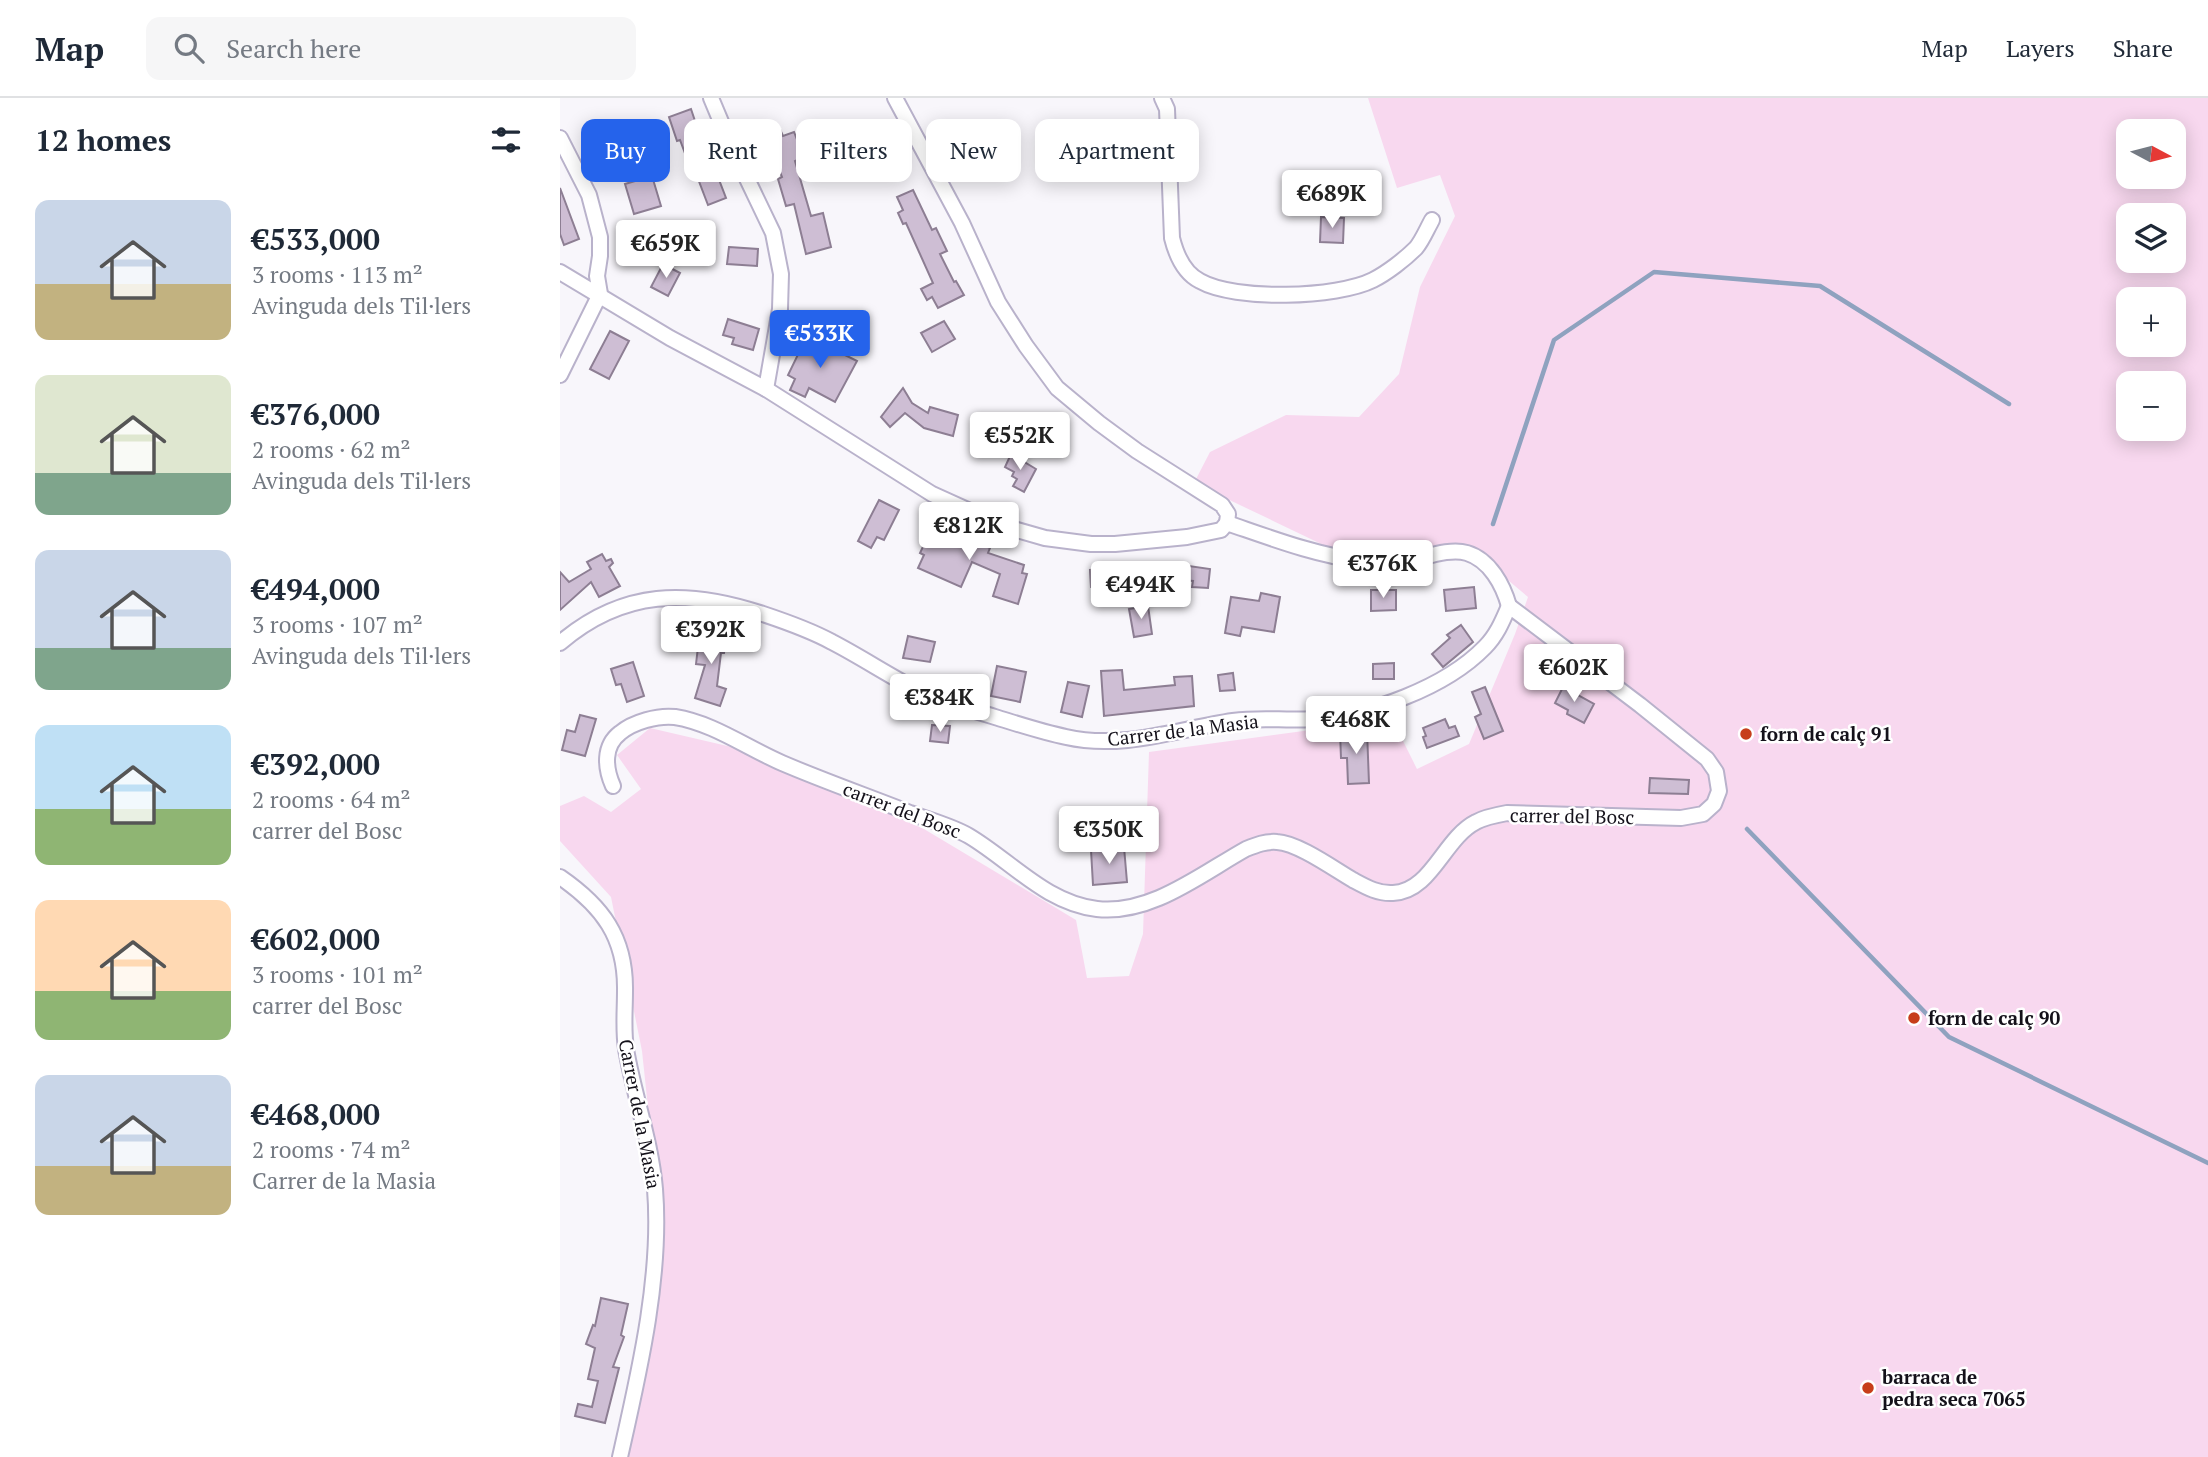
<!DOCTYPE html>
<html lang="en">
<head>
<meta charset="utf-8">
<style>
  :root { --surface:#fff; --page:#f6f6f7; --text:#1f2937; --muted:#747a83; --line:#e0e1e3; --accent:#2563eb }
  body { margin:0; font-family:"PT Serif",serif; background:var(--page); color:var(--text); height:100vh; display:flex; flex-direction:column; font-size:26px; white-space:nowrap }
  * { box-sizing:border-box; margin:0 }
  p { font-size:23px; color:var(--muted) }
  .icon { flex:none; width:38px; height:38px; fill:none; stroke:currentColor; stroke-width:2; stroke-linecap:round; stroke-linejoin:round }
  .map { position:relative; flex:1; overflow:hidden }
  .sheet { display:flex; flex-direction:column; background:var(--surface); width:560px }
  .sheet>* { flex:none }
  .top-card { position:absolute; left:21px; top:21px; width:665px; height:63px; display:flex; gap:14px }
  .needle { width:46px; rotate:97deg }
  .controls { position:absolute; left:1556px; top:21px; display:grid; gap:14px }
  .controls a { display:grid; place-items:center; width:70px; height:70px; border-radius:14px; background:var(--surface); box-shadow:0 4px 18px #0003; font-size:35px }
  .price { position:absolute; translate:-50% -60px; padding:0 16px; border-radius:7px; background:#fff; color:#222; font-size:23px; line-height:46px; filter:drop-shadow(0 2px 4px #0008) }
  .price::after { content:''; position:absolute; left:50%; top:42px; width:21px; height:16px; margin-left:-10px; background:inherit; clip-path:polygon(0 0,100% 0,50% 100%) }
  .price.selected { background:var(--accent); color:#fff }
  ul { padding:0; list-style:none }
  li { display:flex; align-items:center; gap:21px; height:175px; padding:0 35px }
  li span { display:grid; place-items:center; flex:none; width:196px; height:140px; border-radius:14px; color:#555 }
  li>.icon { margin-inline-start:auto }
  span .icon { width:84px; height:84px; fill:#fffc; stroke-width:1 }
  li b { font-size:30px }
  h2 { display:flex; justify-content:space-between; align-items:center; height:84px; padding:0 35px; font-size:30px }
  .pill { padding:0 24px; border-radius:14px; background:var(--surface); box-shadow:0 4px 18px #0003; font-size:24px; line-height:63px }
  .pill.selected { background:var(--accent); color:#fff }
  header { display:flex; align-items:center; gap:42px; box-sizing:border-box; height:98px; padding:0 35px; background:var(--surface); border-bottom:2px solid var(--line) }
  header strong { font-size:33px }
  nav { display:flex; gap:38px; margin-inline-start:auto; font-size:24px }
  .search { width:490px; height:63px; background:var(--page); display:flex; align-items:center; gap:18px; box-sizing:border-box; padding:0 24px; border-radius:14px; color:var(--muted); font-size:26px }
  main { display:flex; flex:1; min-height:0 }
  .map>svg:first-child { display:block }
</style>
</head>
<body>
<header>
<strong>Map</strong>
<div class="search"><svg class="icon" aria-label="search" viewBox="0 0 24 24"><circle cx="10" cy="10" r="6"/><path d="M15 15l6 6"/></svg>Search here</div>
<nav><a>Map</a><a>Layers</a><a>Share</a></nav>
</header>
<main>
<section class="sheet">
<h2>12 homes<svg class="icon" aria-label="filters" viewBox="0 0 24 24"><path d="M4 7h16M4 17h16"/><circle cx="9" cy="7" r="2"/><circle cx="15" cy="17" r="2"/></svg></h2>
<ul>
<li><span style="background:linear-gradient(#c9d6e8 60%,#c2b280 0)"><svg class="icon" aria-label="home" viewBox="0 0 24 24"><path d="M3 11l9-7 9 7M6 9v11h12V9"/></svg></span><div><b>€533,000</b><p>3 rooms · 113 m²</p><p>Avinguda dels Til·lers</p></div></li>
<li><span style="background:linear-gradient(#dfe7d0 70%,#7fa58c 0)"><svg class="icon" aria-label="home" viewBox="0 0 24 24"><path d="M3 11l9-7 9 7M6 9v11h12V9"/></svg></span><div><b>€376,000</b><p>2 rooms · 62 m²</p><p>Avinguda dels Til·lers</p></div></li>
<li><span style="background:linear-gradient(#c9d6e8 70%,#7fa58c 0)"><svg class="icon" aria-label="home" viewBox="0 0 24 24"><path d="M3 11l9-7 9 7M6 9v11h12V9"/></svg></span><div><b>€494,000</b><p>3 rooms · 107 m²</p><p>Avinguda dels Til·lers</p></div></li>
<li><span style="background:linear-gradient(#bfe0f5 60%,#8fb573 0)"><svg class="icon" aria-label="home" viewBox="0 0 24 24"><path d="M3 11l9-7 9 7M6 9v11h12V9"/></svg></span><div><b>€392,000</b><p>2 rooms · 64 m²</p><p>carrer del Bosc</p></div></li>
<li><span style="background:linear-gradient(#ffd9b3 65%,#8fb573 0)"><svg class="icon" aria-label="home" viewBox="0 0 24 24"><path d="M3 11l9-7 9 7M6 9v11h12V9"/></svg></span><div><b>€602,000</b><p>3 rooms · 101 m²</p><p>carrer del Bosc</p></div></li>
<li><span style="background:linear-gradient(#c9d6e8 65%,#c2b280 0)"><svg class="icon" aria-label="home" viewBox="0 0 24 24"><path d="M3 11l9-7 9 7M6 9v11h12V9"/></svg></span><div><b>€468,000</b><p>2 rooms · 74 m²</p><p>Carrer de la Masia</p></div></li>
</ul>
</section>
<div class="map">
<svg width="1648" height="1359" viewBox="0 0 1648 1359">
  <rect width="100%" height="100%" fill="#f8f6fb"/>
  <path fill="#f8d8ef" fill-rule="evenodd" d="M 808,0 L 1648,0 L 1648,1359 L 67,1359 L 102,1141 L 82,953 L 51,799 L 0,743 L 0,708 L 24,698 L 51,714 L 81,691 L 57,657 L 90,630 L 176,650 L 364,731 L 516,822 L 527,880 L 569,878 L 583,836 L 589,654 L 832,621 L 857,671 L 909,646 L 955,536 L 968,499 L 905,446 L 778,454 L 634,385 L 650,354 L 726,317 L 799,319 L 839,276 L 860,189 L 895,118 L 880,77 L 837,90 ZM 1568,33 L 1614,33 L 1614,79 L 1568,79 ZM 1568,117 L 1614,117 L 1614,163 L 1568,163 ZM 1568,201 L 1614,201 L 1614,247 L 1568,247 ZM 1568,285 L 1614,285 L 1614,331 L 1568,331 Z"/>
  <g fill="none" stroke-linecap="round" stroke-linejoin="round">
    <g stroke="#8fa2bf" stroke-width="4.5">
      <path d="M 933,426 L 994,242 L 1094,174 L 1260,188 L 1449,306"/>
      <path d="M 1187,731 L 1389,939 L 1648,1065"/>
    </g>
  </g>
  <g fill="#cebed4" stroke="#8d7e93" stroke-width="2">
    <path d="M 131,11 L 143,47 L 154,43 L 162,63 L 153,66 L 166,100 L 148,107 L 135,73 L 132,74 L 120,42 L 117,43 L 109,19 Z"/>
    <path d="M 81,27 L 86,44 L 72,49 L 69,42 L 57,46 L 54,35 Z"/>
    <path d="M 219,29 L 223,38 L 234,34 L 244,59 L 235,63 L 251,118 L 263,115 L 271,149 L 246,156 L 234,106 L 226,108 L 218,81 L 222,79 L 211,52 L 203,56 L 196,38 Z"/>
    <path d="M 92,78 L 101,108 L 74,116 L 65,86 Z"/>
    <path d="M 0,90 L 19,141 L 4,147 L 0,136 Z"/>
    <path d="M 353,92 L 372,132 L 376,130 L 387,153 L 380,156 L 394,184 L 396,183 L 404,197 L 378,210 L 372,199 L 367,202 L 361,191 L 373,185 L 346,125 L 343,126 L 338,115 L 343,112 L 337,99 Z"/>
    <path d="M 761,119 L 784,120 L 783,145 L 760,144 Z"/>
    <path d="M 169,149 L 198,151 L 197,168 L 167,166 Z"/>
    <path d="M 103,166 L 120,175 L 108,198 L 91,189 Z"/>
    <path d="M 168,221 L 199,231 L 193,252 L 172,246 L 174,240 L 163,237 Z"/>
    <path d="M 384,223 L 395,241 L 372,254 L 361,235 Z"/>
    <path d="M 50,233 L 69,243 L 49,281 L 30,271 Z"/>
    <path d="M 247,238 L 297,263 L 275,304 L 249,290 L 245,299 L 230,292 L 235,281 L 228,277 Z"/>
    <path d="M 343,290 L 352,305 L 368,315 L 370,309 L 398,317 L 393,338 L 364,330 L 345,315 L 330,329 L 321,319 Z"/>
    <path d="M 451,356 L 476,371 L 464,394 L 453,388 L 457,381 L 452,378 L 454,374 L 445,369 Z"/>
    <path d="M 319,402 L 339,412 L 324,442 L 317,439 L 311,450 L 298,443 Z"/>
    <path d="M 374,425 L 430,450 L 428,455 L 464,467 L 462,475 L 467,476 L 458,506 L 433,498 L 440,476 L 412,464 L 401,489 L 358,470 L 364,457 L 360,455 Z"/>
    <path d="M 42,456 L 46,463 L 51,461 L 53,465 L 49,469 L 60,488 L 39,499 L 31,484 L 0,512 L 0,474 L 9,484 L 31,471 L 27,464 Z"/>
    <path d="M 608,465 L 650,471 L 648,490 L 632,489 L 633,483 L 606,481 Z"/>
    <path d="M 551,470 L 553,487 L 531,489 L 530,472 Z"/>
    <path d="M 914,489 L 916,510 L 886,513 L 884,492 Z"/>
    <path d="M 811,492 L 836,492 L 836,512 L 811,513 Z"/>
    <path d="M 701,495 L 720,499 L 714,534 L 682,529 L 680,538 L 665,535 L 671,499 L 699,503 Z"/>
    <path d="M 588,508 L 592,536 L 574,539 L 569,511 Z"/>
    <path d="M 901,527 L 913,544 L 883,569 L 872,556 L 890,540 L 887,537 Z"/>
    <path d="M 140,532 L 166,535 L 164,555 L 161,555 L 157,588 L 166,591 L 160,608 L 135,600 L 145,567 L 136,566 Z"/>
    <path d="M 348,538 L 375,544 L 370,564 L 343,560 Z"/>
    <path d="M 73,564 L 84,598 L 67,604 L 61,586 L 56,587 L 51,571 Z"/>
    <path d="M 834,565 L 834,581 L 813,581 L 813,566 Z"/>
    <path d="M 437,568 L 466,574 L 460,604 L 431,598 Z"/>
    <path d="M 562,572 L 564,592 L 615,587 L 614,579 L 632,578 L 634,608 L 544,618 L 541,573 Z"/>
    <path d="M 673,575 L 675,592 L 660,593 L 658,577 Z"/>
    <path d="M 508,584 L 529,588 L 522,619 L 501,614 Z"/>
    <path d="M 1004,587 L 1019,595 L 1018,597 L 1034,606 L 1024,625 L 1007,616 L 1008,612 L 995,605 Z"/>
    <path d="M 925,589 L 943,633 L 924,641 L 915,619 L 921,616 L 912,594 Z"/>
    <path d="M 20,617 L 36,621 L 25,658 L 2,652 L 7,632 L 15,634 Z"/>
    <path d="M 885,621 L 889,630 L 895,628 L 899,638 L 867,650 L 863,639 L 866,638 L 863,630 Z"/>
    <path d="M 372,627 L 390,628 L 388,645 L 370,643 Z"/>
    <path d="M 807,633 L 809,685 L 788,686 L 787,660 L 781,660 L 780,634 Z"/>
    <path d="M 1090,680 L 1129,682 L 1128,696 L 1089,695 Z"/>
    <path d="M 564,749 L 567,784 L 533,787 L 531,752 Z"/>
    <path d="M 41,1200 L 68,1206 L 61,1237 L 64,1239 L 53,1269 L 59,1270 L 45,1325 L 15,1318 L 18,1306 L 32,1309 L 38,1283 L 28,1281 L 35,1250 L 26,1246 L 33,1227 L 35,1228 Z"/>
  </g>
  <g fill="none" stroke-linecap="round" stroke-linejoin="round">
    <g stroke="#b9b2cb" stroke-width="18">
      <g id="street">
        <path d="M 151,0 L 169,43 L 213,135 L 221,176 L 220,211 L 206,291"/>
        <path d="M 335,0 L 402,125 L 438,204 L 466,248 L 497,290 L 539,325 L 577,353 L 662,407 L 668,416 L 667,425"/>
        <path d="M 602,0 L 607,11 L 612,140 C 616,156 624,175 640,183 C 675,203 777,200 813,182 C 827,175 845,161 856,150 C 862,143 867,131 872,122"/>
        <path d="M 0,40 L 29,97 L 40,139 L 40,158 L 37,178 L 40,196 L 0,277"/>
        <path d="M 0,174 L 110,240 L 206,291 L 372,396 L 443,428 L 485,440 L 531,446 L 555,446 L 627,439 L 661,432 L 667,425 C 711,440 755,457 802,463 C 810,464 820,466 828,466 C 853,466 885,448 907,455 C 930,462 943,487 949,508"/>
        <path d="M 0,545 C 63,491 128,491 203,516 C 227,524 250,532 272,544 C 305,561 335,582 369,598 C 390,607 413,612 435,619 C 458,626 482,634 506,639 C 563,652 618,631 673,623 C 700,619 726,623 753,621 C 810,617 885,590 925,549 C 937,537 943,522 949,508"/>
        <path d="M 53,688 C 45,670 43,648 60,635 C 73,624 98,617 115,619 C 153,625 187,650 222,665 C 264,683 307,698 350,715 C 369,722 392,728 409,738 C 451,763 486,805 537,811 C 591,817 641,776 686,751 C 696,747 706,743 717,744 C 738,745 774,771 793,782 C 806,789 818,796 833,795 C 871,794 884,740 916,724 C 925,719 936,717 947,715 L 1121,720 L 1143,716 L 1154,706 L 1159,693 L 1156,674 L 1147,661 L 1080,607 L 949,508"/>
        <path d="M 0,779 C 42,808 66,839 65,893 C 65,913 63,931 66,951 C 74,998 91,1043 95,1091 C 102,1178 79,1275 60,1359"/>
      </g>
    </g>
    <use href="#street" stroke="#fff" stroke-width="14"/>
  </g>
  <g fill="#c73e1a" stroke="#fff" stroke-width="2.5">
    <circle cx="1186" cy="636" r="7"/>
    <circle cx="1354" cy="920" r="7"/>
    <circle cx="1308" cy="1290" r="7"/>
  </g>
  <g text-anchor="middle" stroke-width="5" stroke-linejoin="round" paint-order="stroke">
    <g font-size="19" fill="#14111a" stroke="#fff">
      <text transform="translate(623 632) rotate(-7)" y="7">Carrer de la Masia</text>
      <text transform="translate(342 712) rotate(21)" y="7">carrer del Bosc</text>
      <text transform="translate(1012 718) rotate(1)" y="7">carrer del Bosc</text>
      <text transform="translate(80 1016) rotate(79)" y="7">Carrer de la Masia</text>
    </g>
    <g font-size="19" font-weight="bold" fill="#14111a" stroke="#fff" text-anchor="start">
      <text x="1200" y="643">forn de calç 91</text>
      <text x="1368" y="927">forn de calç 90</text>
      <text x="1322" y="1286">barraca de<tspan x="1322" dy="22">pedra seca 7065</tspan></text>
    </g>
  </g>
</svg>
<div class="controls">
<a><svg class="needle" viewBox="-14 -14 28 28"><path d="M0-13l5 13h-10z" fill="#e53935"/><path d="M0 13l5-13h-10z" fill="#747a83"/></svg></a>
<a><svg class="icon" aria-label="layers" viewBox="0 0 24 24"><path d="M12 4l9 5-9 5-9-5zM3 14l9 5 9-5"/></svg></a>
<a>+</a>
<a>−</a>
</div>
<b class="price" style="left:772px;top:132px">€689K</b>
<b class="price" style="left:106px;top:182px">€659K</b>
<b class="price selected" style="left:260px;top:272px">€533K</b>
<b class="price" style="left:460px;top:374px">€552K</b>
<b class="price" style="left:409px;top:464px">€812K</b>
<b class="price" style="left:823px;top:502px">€376K</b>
<b class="price" style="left:581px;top:523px">€494K</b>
<b class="price" style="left:151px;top:568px">€392K</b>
<b class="price" style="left:1014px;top:606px">€602K</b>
<b class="price" style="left:380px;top:636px">€384K</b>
<b class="price" style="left:796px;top:658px">€468K</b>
<b class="price" style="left:549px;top:768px">€350K</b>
<div class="top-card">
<a class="pill selected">Buy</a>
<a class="pill">Rent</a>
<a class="pill">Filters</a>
<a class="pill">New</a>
<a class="pill">Apartment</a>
</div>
</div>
</main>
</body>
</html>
